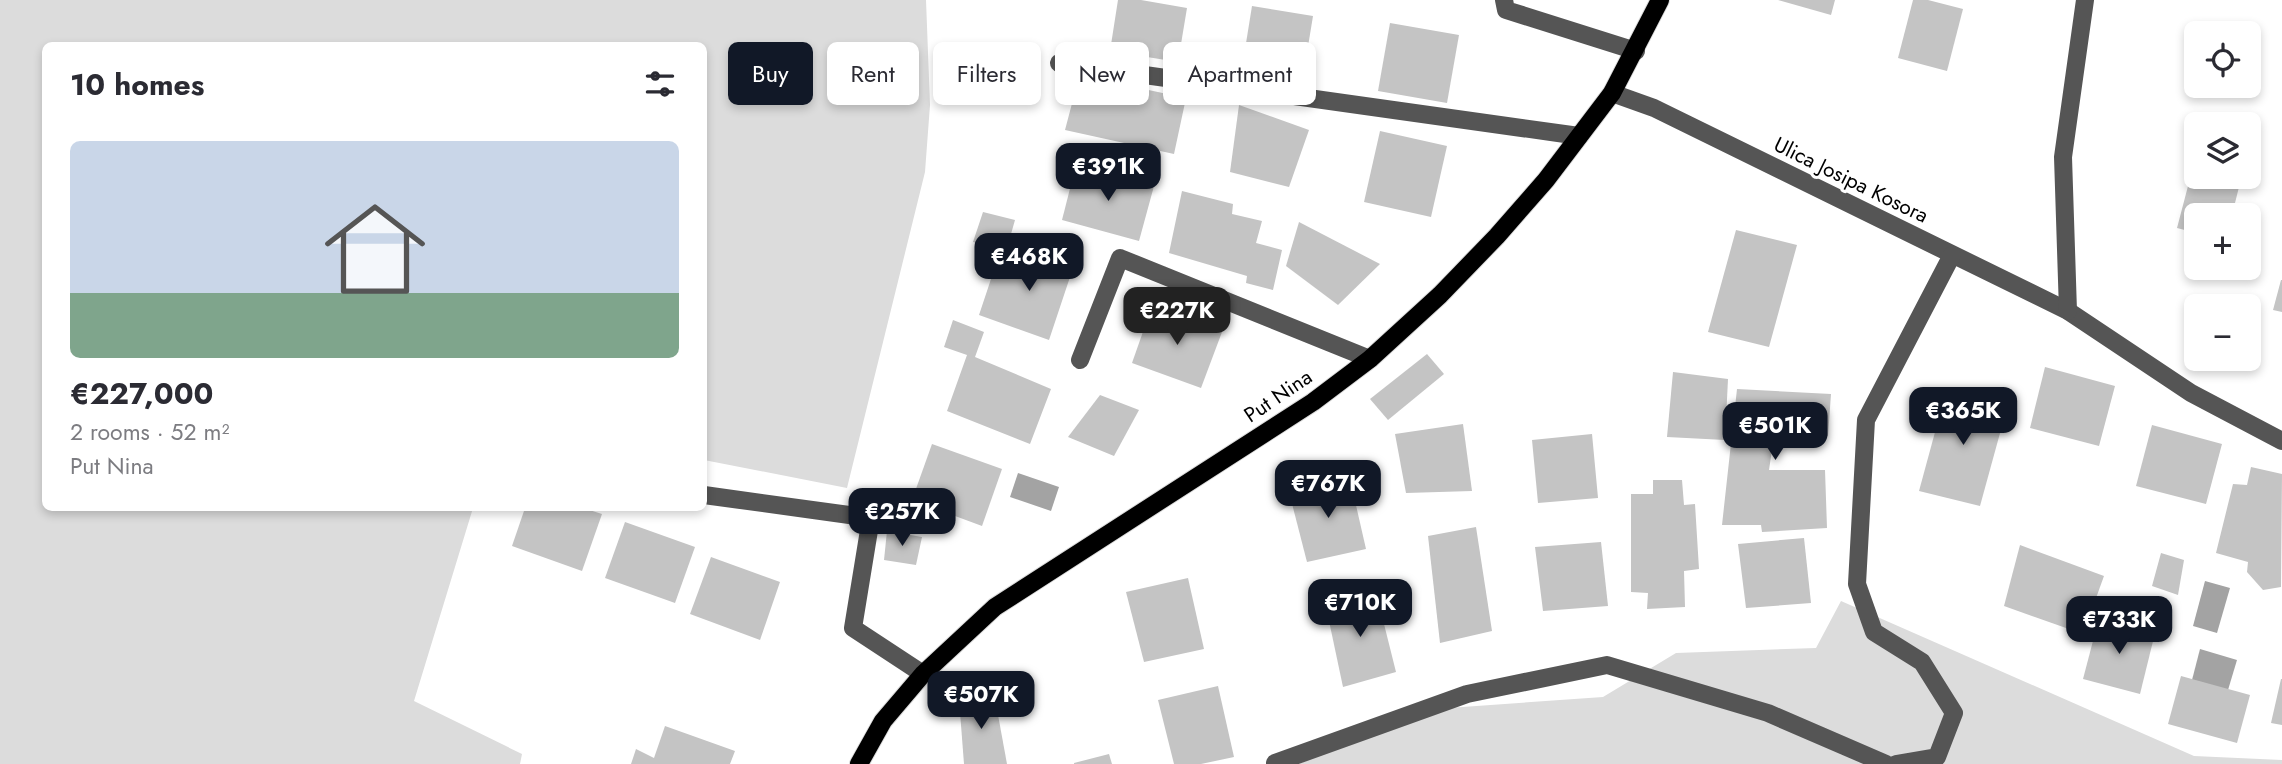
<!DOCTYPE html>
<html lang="en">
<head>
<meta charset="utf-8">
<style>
  :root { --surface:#fff; --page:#f2f2f3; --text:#2b2b33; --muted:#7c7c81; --line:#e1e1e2; --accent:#111827 }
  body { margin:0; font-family:Jost,sans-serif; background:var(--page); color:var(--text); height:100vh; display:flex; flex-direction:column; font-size:26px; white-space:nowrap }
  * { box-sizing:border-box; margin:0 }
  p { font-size:23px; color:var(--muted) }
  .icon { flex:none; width:38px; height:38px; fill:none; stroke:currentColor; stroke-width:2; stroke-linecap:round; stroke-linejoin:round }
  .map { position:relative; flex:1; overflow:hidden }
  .drawer { position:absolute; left:42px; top:42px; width:665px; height:469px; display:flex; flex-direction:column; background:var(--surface); border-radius:10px; box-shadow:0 4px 10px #0003 }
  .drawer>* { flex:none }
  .top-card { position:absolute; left:728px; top:42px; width:665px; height:63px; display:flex; gap:14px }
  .tools { position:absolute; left:2184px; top:21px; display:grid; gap:14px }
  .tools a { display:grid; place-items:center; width:77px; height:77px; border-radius:10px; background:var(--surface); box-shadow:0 4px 10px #0003; font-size:35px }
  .price { position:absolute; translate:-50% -60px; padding:0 16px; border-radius:14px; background:var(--accent); color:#fff; font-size:23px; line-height:46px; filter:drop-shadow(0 2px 4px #0008) }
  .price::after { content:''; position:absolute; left:50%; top:42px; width:21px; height:16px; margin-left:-10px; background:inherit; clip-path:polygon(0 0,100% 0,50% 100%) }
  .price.selected { background:#222; color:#fff }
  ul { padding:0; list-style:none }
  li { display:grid; align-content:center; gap:14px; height:371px; padding:0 28px }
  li+li { border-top:2px solid var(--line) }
  li span { display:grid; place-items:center; height:217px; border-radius:10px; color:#555 }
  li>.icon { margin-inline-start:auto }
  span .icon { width:126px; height:126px; fill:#fffc; stroke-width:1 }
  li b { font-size:30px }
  h2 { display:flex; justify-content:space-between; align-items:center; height:84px; padding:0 28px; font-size:30px }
  .chip { padding:0 24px; border-radius:10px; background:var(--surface); box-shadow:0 4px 10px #0003; font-size:24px; line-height:63px }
  .chip.selected { background:var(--accent); color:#fff }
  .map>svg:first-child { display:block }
</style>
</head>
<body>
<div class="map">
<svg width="2282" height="764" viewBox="0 0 2282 764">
  <rect width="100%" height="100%" fill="#fff"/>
  <g fill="#dcdcdc">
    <path d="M 0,0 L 926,0 L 930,105 L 925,172 L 847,488 L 704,460 L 704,46 L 46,46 L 46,508 L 473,508 L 414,701 L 522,754 L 520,764 L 0,764 Z"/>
    <path d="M 1841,601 L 2194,756 L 2282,760 L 2282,764 L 1299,764 L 1420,710 L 1603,697 L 1676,653 L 1816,648 Z"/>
  </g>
  <g fill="#a3a3a3">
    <path d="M 1018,473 L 1059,487 L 1051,511 L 1010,497 Z"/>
    <path d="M 2205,581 L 2230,588 L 2217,633 L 2193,626 Z"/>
    <path d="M 2200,649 L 2237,660 L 2228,690 L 2192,680 Z"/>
  </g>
  <g fill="#c4c4c4">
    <path d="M 1118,0 L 1141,0 L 1187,8 L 1178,62 L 1110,51 Z"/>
    <path d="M 1778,0 L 1835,0 L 1831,15 Z"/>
    <path d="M 1913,0 L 1928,0 L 1963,9 L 1947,71 L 1898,58 Z"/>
    <path d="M 1252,6 L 1313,16 L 1303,77 L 1242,68 Z"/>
    <path d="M 1390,23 L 1459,35 L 1447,103 L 1378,91 Z"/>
    <path d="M 1111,82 L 1186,98 L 1174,154 L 1065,130 L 1075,92 L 1108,99 Z"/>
    <path d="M 1239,105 L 1309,130 L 1289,187 L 1230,172 Z"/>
    <path d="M 1380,131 L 1447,146 L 1431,217 L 1364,202 Z"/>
    <path d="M 1076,165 L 1154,186 L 1139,241 L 1062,220 Z"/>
    <path d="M 2193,167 L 2196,168 L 2196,177 L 2231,177 L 2241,179 L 2232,215 L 2196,215 L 2196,233 L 2177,228 Z"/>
    <path d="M 1182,191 L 1233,204 L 1232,214 L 1262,221 L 1256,243 L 1282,250 L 1273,290 L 1246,283 L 1247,276 L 1169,253 Z"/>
    <path d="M 983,212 L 1015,220 L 1009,241 L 997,237 L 993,248 L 973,242 Z"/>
    <path d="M 1299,222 L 1380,264 L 1338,305 L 1286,266 Z"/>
    <path d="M 1736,230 L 1797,245 L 1769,347 L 1708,332 Z"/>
    <path d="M 1017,244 L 1074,265 L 1049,340 L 979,315 L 992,276 L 1004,279 Z"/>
    <path d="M 2281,280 L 2282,280 L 2282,312 L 2273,310 Z"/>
    <path d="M 1152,306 L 1222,332 L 1201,388 L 1132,363 Z"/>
    <path d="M 953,320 L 984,332 L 975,357 L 1051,389 L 1030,444 L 947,411 L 967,355 L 944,347 Z"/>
    <path d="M 1427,354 L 1444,374 L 1388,420 L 1370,399 Z"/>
    <path d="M 2045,367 L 2115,386 L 2099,446 L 2030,428 Z"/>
    <path d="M 1673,372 L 1728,379 L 1725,440 L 1667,437 Z"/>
    <path d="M 1947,388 L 2008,404 L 1980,506 L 1919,491 Z"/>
    <path d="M 1737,389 L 1831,394 L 1828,436 L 1774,436 L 1769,470 L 1825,470 L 1827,528 L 1762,532 L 1761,525 L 1722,525 Z"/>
    <path d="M 1100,395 L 1139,410 L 1114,456 L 1068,437 Z"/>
    <path d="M 1463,424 L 1472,491 L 1406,493 L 1395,434 Z"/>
    <path d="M 2152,425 L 2222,444 L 2206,504 L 2136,486 Z"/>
    <path d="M 1592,434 L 1598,498 L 1538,503 L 1532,440 Z"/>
    <path d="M 932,444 L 1002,469 L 982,526 L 912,500 Z"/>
    <path d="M 2251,467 L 2282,474 L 2281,587 L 2263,590 L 2247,572 L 2248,562 L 2216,553 L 2233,484 L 2247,485 Z"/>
    <path d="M 1350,479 L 1366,549 L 1307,562 L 1289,492 Z"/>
    <path d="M 1653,480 L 1682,480 L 1684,505 L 1695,504 L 1699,569 L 1684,571 L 1685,607 L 1647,609 L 1648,593 L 1631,592 L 1631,494 L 1653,494 Z"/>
    <path d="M 525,508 L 583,508 L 602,514 L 582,571 L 512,546 Z"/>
    <path d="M 625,522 L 695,547 L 675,603 L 605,578 Z"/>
    <path d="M 1476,527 L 1492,631 L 1440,643 L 1428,536 Z"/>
    <path d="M 887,531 L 922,537 L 916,565 L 884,560 Z"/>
    <path d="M 1804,538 L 1811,603 L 1746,608 L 1738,544 Z"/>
    <path d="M 1601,542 L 1608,606 L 1543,611 L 1535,547 Z"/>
    <path d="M 2020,545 L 2104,576 L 2083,634 L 2004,606 Z"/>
    <path d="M 2161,553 L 2184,560 L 2178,595 L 2152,586 Z"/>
    <path d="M 711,557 L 780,582 L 760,640 L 690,614 Z"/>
    <path d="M 1188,578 L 1204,649 L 1144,662 L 1126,592 Z"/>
    <path d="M 1376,592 L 1396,672 L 1343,687 L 1325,602 Z"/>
    <path d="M 2099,618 L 2155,633 L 2140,694 L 2083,679 Z"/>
    <path d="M 2181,676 L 2250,695 L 2237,743 L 2168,724 Z"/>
    <path d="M 2281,679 L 2282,679 L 2282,725 L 2271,723 Z"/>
    <path d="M 1218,686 L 1234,757 L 1201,764 L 1174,764 L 1158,700 Z"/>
    <path d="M 994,693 L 1007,764 L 964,764 L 959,699 Z"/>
    <path d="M 665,726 L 735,751 L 730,764 L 631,764 L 636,749 L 654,758 Z"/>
    <path d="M 1109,754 L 1112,764 L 1074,764 L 1074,763 Z"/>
  </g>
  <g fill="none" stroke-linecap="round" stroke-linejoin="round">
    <g stroke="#dbdbdb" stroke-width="20">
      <path id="major" d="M 859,764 L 883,721 L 923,674 L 995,607 L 1313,402 L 1370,359 L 1440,295 L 1497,236 L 1546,180 L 1612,93 L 1660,0"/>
    </g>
    <g stroke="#555" stroke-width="18">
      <path d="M 1504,0 L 1506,10 L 1636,51"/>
      <path d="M 1059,63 L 1579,136"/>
      <path d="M 1612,93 L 1654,108 L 2068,311 L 2191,393 L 2282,441"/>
      <path d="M 2068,311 L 2063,157 L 2085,0"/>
      <path d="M 1080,360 L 1120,258 L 1370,359"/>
      <path d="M 704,495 L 871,518 L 853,628 L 923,674"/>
      <path d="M 1275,763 L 1467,694 L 1607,665 L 1768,713 L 1886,764"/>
      <path d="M 1896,764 L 1937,757 L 1954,713 L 1922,662 L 1874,632 L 1857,584 L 1866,420 L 1952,255"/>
    </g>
    <use href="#major" stroke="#000" stroke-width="18"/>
  </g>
  <g text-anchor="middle" stroke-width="6" stroke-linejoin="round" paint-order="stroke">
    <g font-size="21" fill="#000" stroke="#fff">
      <text transform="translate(1851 180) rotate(26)" y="7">Ulica Josipa Kosora</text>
      <text transform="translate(1278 396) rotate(-34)" y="7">Put Nina</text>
    </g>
  </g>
</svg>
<div class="tools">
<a><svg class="icon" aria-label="locate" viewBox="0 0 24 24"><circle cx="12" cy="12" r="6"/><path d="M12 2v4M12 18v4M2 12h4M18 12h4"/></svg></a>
<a><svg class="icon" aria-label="layers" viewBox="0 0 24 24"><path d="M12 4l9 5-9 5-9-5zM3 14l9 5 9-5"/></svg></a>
<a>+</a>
<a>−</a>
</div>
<b class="price" style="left:1108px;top:203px">€391K</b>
<b class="price" style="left:1029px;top:293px">€468K</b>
<b class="price selected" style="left:1177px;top:347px">€227K</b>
<b class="price" style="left:1963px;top:447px">€365K</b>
<b class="price" style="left:1775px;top:462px">€501K</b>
<b class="price" style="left:1328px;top:520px">€767K</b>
<b class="price" style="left:902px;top:548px">€257K</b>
<b class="price" style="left:1360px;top:639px">€710K</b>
<b class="price" style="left:2119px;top:656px">€733K</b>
<b class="price" style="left:981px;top:731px">€507K</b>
<div class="top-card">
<a class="chip selected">Buy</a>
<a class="chip">Rent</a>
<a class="chip">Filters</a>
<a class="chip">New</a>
<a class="chip">Apartment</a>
</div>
<section class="drawer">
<h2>10 homes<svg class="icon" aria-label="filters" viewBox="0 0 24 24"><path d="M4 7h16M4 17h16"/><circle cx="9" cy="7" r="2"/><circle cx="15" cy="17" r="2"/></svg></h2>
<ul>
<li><span style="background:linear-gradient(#c9d6e8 70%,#7fa58c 0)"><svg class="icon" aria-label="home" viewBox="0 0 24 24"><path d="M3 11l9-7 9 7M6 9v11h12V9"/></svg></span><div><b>€227,000</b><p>2 rooms · 52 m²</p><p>Put Nina</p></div></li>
</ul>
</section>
</div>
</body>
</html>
